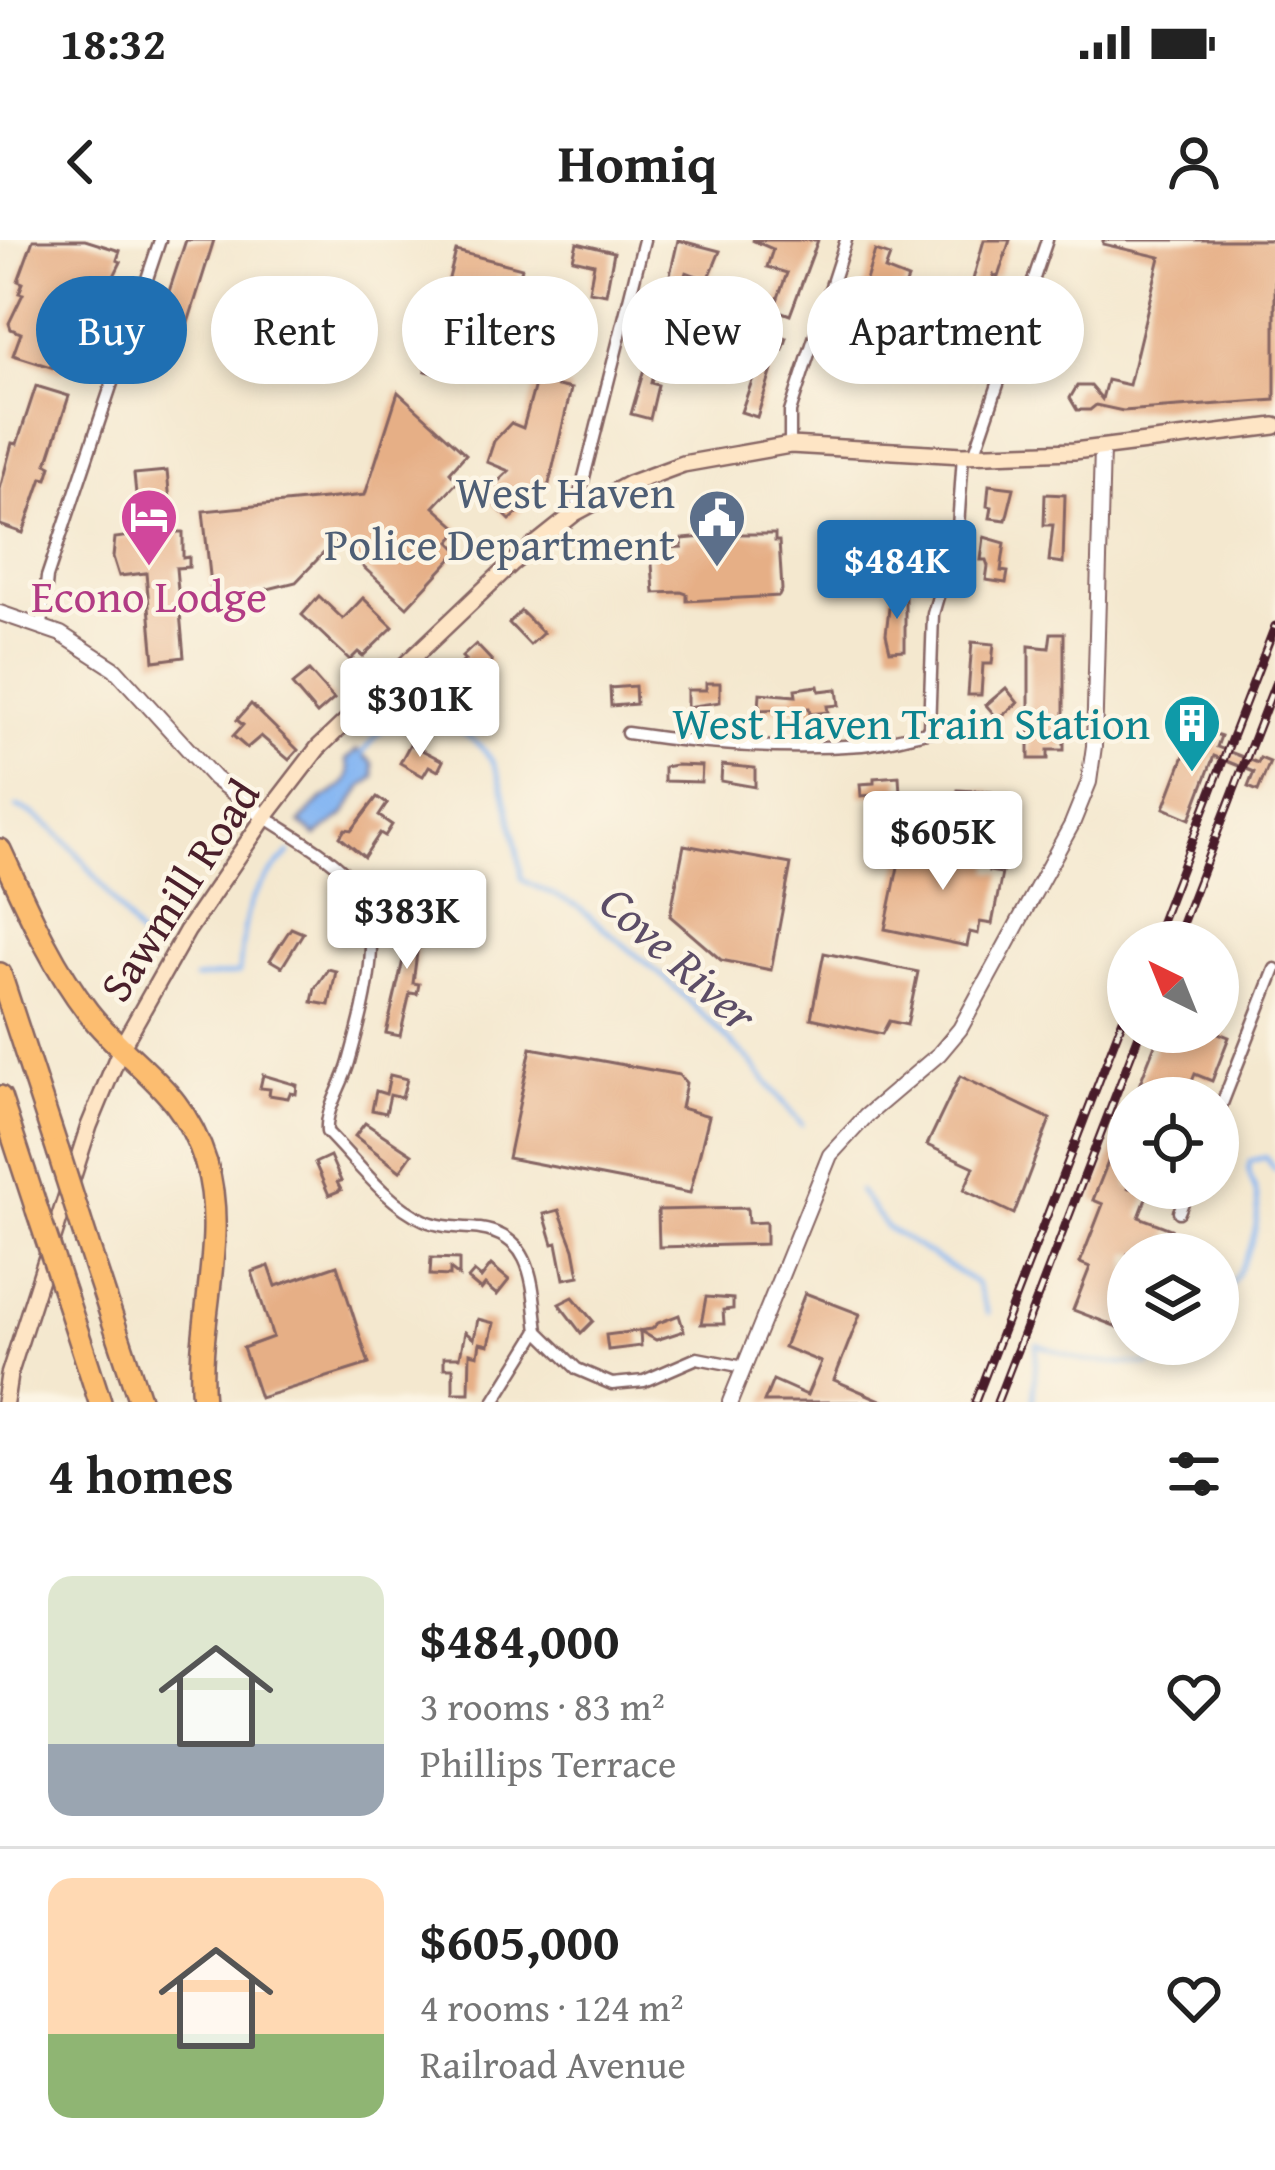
<!DOCTYPE html>
<html lang="en">
<head>
<meta charset="utf-8">
<style>
  :root { --surface:#fff; --page:#f2f2f2; --text:#222; --muted:#767676; --line:#e0e0e0; --accent:#1f6fb2 }
  body { margin:0; font-family:"Gentium Book Plus",serif; background:var(--page); color:var(--text); height:100vh; display:flex; flex-direction:column; font-size:45px; white-space:nowrap }
  * { box-sizing:border-box; margin:0 }
  p { font-size:39px; color:var(--muted) }
  .icon { flex:none; width:66px; height:66px; fill:none; stroke:currentColor; stroke-width:2; stroke-linecap:round; stroke-linejoin:round }
  .map { position:relative; height:1162px; overflow:hidden }
  .panel { display:flex; flex-direction:column; background:var(--surface); flex:1 }
  .panel>* { flex:none }
  .top-card { position:absolute; left:36px; top:36px; width:1203px; height:108px; display:flex; gap:24px }
  .needle { width:78px; rotate:317deg }
  .buttons { position:absolute; left:1107px; top:681px; display:grid; gap:24px }
  .buttons a { display:grid; place-items:center; width:132px; height:132px; border-radius:50%; background:var(--surface); box-shadow:0 6px 18px #0003; font-size:60px }
  .price { position:absolute; translate:-50% -102px; padding:0 27px; border-radius:12px; background:#fff; color:#222; font-size:39px; line-height:78px; filter:drop-shadow(0 3px 6px #0008) }
  .price::after { content:''; position:absolute; left:50%; top:72px; width:36px; height:27px; margin-left:-18px; background:inherit; clip-path:polygon(0 0,100% 0,50% 100%) }
  .price.on { background:var(--accent); color:#fff }
  ul { padding:0; list-style:none }
  li { display:flex; align-items:center; gap:36px; height:300px; padding:0 48px }
  li+li { border-top:3px solid var(--line) }
  li span { display:grid; place-items:center; flex:none; width:336px; height:240px; border-radius:24px; color:#555 }
  li>.icon { margin-inline-start:auto }
  span .icon { width:144px; height:144px; fill:#fffc; stroke-width:1 }
  li b { font-size:51px }
  h2 { display:flex; justify-content:space-between; align-items:center; height:144px; padding:0 48px; font-size:51px }
  .tag { padding:0 42px; border-radius:54px; background:var(--surface); box-shadow:0 6px 18px #0003; font-size:42px; line-height:108px }
  .tag.on { background:var(--accent); color:#fff }
  .status { display:flex; justify-content:space-between; align-items:center; height:84px; padding:0 60px; background:var(--surface); direction:ltr }
  .status svg { height:33px; fill:currentColor }
  header { display:flex; justify-content:space-between; align-items:center; height:156px; padding:0 48px; background:var(--surface); font-size:54px; font-weight:700 }
  .map>svg:first-child { display:block }
</style>
</head>
<body>
<div class="status"><b>18:32</b><svg viewBox="0 0 49 12"><path d="M0 12V9h3v3zM5 12V6h3v6zM10 12V3h3v9zM15 12V0h3v12zM26 1h20v11H26zM47 4h2v5h-2z"/></svg></div>
<header><svg class="icon" aria-label="back" viewBox="0 0 24 24"><path d="M15 5l-7 7 7 7"/></svg>Homiq<svg class="icon" aria-label="person" viewBox="0 0 24 24"><circle cx="12" cy="8" r="4"/><path d="M4 21q1-7 8-7t8 7"/></svg></header>
<div class="map">
<svg width="1275" height="1162" viewBox="0 0 1275 1162">
  <rect width="100%" height="100%" fill="#fcf5e5"/>
  <filter id="ink" filterUnits="userSpaceOnUse"><feTurbulence type="fractalNoise" baseFrequency=".00833" numOctaves="2"/><feDisplacementMap in="SourceGraphic" scale="24" xChannelSelector="R" yChannelSelector="G"/><feConvolveMatrix kernelMatrix="1 2 1 2 8 2 1 2 1" color-interpolation-filters="sRGB"/></filter>
  <filter id="wash" filterUnits="userSpaceOnUse"><feTurbulence type="fractalNoise" baseFrequency=".004" numOctaves="4" result="noise"/><feDisplacementMap in="SourceGraphic" scale="48" xChannelSelector="R" yChannelSelector="G"/><feGaussianBlur stdDeviation="2.7" result="paint"/><feColorMatrix in="noise" values="0 0 0 0 0 0 0 0 0 0 0 0 0 0 0 0 0 1.4 0 .05"/><feComposite in="paint" operator="in"/></filter>
  <g filter="url(#wash)">
    <rect width="100%" height="100%" fill="#f4e8cf"/>
    <path fill="#87b7f2" stroke="#686b8e" stroke-width="3" d="M 357,510 L 373,523 L 375,537 L 363,546 L 344,575 L 316,596 L 300,583 C 307,575 314,565 323,559 C 339,548 356,542 346,520 Z"/>
    <g fill="none" stroke-linecap="round" stroke-linejoin="round">
      <g stroke="#87b7f2" stroke-width="4.5">
        <path d="M 361,515 L 386,484 L 416,465 C 441,480 476,495 492,521 C 505,542 519,614 522,640 L 577,666 L 668,741 L 750,821 L 802,885"/>
        <path d="M 17,567 C 67,584 112,661 143,702"/>
        <path d="M 195,739 L 239,733 C 247,666 242,664 289,613"/>
        <path d="M 859,951 L 886,987 L 976,1043 L 988,1074"/>
        <path d="M 1218,1065 C 1238,1035 1262,996 1257,958 C 1255,943 1246,936 1250,921 L 1266,917 L 1275,930"/>
        <path d="M 1033,1162 L 1037,1104 L 1084,1121 L 1148,1125 L 1178,1104"/>
      </g>
    </g>
    <g id="blocks">
      <g fill="#e6af86">
        <path d="M 33,0 L 85,0 L 120,11 L 117,20 L 121,22 L 107,50 L 120,55 L 110,81 L 106,80 L 98,104 L 81,98 L 76,112 L 71,110 L 63,131 L 13,115 L 21,93 L 11,89 L 9,83 L 23,54 L 19,53 L 23,43 L 18,41 Z"/>
        <path d="M 186,0 L 214,0 L 182,102 L 175,99 L 171,109 L 152,103 Z"/>
        <path d="M 678,0 L 720,11 L 708,40 L 686,32 L 677,61 L 694,66 L 690,82 L 661,74 Z"/>
        <path d="M 752,0 L 818,0 L 790,75 L 774,69 L 787,33 L 767,27 L 773,9 Z"/>
        <path d="M 984,0 L 1010,0 L 998,37 L 994,35 L 972,107 L 967,106 L 965,112 L 954,108 Z"/>
        <path d="M 1103,0 L 1275,0 L 1275,160 L 1123,171 L 1096,165 L 1090,170 L 1077,170 L 1070,158 L 1077,146 L 1091,146 L 1102,159 L 1107,140 L 1129,145 L 1160,17 L 1103,4 Z"/>
        <path d="M 577,3 L 614,12 L 606,54 L 589,51 L 594,24 L 573,19 Z"/>
        <path d="M 456,11 L 522,28 L 511,68 L 590,88 L 584,112 L 470,82 L 456,138 L 425,131 Z"/>
        <path d="M 875,11 L 890,16 L 885,30 L 908,39 L 903,51 L 894,47 L 886,72 L 859,63 Z"/>
        <path d="M 890,74 L 900,78 L 890,104 L 914,112 L 904,142 L 836,120 L 846,89 L 881,101 Z"/>
        <path d="M 766,88 L 787,98 L 783,110 L 779,108 L 757,177 L 741,172 L 765,104 L 761,103 Z"/>
        <path d="M 644,129 L 654,131 L 651,143 L 658,145 L 650,179 L 631,174 Z"/>
        <path d="M 536,141 L 571,149 L 549,244 L 510,280 L 484,255 L 509,231 L 487,222 L 494,201 L 511,183 L 523,188 Z"/>
        <path d="M 36,146 L 69,156 L 47,224 L 51,226 L 47,239 L 42,238 L 23,293 L 0,285 L 0,249 L 12,203 L 17,204 Z"/>
        <path d="M 398,152 L 466,214 L 450,232 L 458,241 L 434,267 L 460,290 L 450,302 L 459,311 L 407,367 L 335,301 L 296,342 L 213,363 L 203,271 L 365,255 Z"/>
        <path d="M 167,231 L 173,292 L 183,292 L 183,318 L 189,317 L 189,327 L 176,328 L 184,417 L 154,421 L 146,333 L 119,336 L 113,317 L 115,298 L 140,295 L 134,234 Z"/>
        <path d="M 989,245 L 1014,248 L 1006,280 L 990,278 L 992,267 L 987,266 Z"/>
        <path d="M 1045,254 L 1065,255 L 1063,323 L 1049,321 L 1053,285 L 1044,285 Z"/>
        <path d="M 738,294 L 775,294 L 775,301 L 779,301 L 782,350 L 779,356 L 687,361 L 687,354 L 681,352 L 654,353 L 651,309 L 682,307 L 682,299 Z"/>
        <path d="M 984,297 L 1005,303 L 1001,331 L 1008,332 L 1006,343 L 986,340 L 988,326 L 986,320 L 981,320 Z"/>
        <path d="M 891,351 L 905,352 L 905,410 L 890,411 L 886,394 Z"/>
        <path d="M 319,356 L 343,379 L 363,358 L 393,387 L 363,416 L 358,412 L 350,420 L 302,375 Z"/>
        <path d="M 521,371 L 543,393 L 530,405 L 509,383 Z"/>
        <path d="M 1051,393 L 1064,393 L 1064,510 L 1048,510 L 1048,519 L 1029,519 L 1029,406 L 1049,408 Z"/>
        <path d="M 972,402 L 994,404 L 992,424 L 983,424 L 981,455 L 968,455 Z"/>
        <path d="M 476,404 L 492,421 L 459,452 L 448,440 L 460,429 L 458,427 L 465,420 L 462,417 Z"/>
        <path d="M 309,431 L 334,459 L 317,474 L 292,445 Z"/>
        <path d="M 706,443 L 720,443 L 720,462 L 687,467 L 687,450 L 706,450 Z"/>
        <path d="M 635,446 L 636,464 L 611,466 L 610,448 Z"/>
        <path d="M 818,446 L 819,451 L 837,449 L 839,465 L 827,466 L 828,472 L 810,474 L 809,468 L 759,470 L 760,453 L 796,456 L 795,449 Z"/>
        <path d="M 1006,448 L 1018,463 L 998,479 L 986,465 Z"/>
        <path d="M 251,464 L 298,510 L 289,520 L 261,496 L 247,508 L 233,496 L 243,485 L 237,480 Z"/>
        <path d="M 1201,489 L 1221,496 L 1217,507 L 1258,523 L 1260,518 L 1270,522 L 1258,551 L 1248,547 L 1254,532 L 1214,516 L 1190,579 L 1164,568 L 1193,492 L 1199,494 Z"/>
        <path d="M 410,504 L 443,521 L 438,531 L 429,526 L 423,536 L 400,523 Z"/>
        <path d="M 676,525 L 702,526 L 701,542 L 664,541 L 664,527 Z"/>
        <path d="M 722,525 L 755,528 L 755,547 L 721,541 Z"/>
        <path d="M 899,536 L 900,553 L 861,556 L 860,544 L 874,543 L 874,538 Z"/>
        <path d="M 958,550 L 991,552 L 990,568 L 957,566 Z"/>
        <path d="M 377,557 L 387,564 L 379,576 L 392,585 L 385,596 L 380,593 L 364,617 L 340,597 L 345,589 L 352,590 Z"/>
        <path d="M 968,591 L 981,599 L 970,617 L 992,621 L 989,631 L 1002,633 L 992,684 L 980,682 L 978,694 L 970,692 L 967,706 L 885,689 L 903,603 L 954,614 Z"/>
        <path d="M 684,605 L 791,624 L 771,730 L 721,720 L 670,676 Z"/>
        <path d="M 409,669 L 427,669 L 426,682 L 421,682 L 413,743 L 419,744 L 417,754 L 410,753 L 400,796 L 386,793 L 404,716 L 406,677 L 414,678 Z"/>
        <path d="M 291,688 L 303,693 L 282,727 L 270,720 Z"/>
        <path d="M 824,713 L 918,732 L 907,785 L 889,781 L 882,794 L 811,778 Z"/>
        <path d="M 328,729 L 336,731 L 329,765 L 312,762 L 315,748 Z"/>
        <path d="M 1160,792 L 1216,792 L 1229,797 L 1212,841 L 1195,834 L 1185,858 L 1134,858 Z"/>
        <path d="M 531,808 L 679,835 L 686,843 L 681,868 L 709,876 L 690,953 L 508,918 Z"/>
        <path d="M 263,835 L 297,845 L 296,854 L 290,853 L 288,858 L 269,855 L 270,849 L 260,848 Z"/>
        <path d="M 390,835 L 407,839 L 402,858 L 390,855 L 386,873 L 372,870 L 376,851 L 386,854 Z"/>
        <path d="M 960,836 L 1050,879 L 1014,974 L 964,950 L 974,927 L 927,905 Z"/>
        <path d="M 1127,874 L 1128,948 L 1150,948 L 1139,977 L 1171,989 L 1161,1014 L 1128,1014 L 1128,1091 L 1073,1070 L 1090,1027 L 1080,1023 L 1103,964 L 1093,960 Z"/>
        <path d="M 365,883 L 412,914 L 400,931 L 355,896 Z"/>
        <path d="M 330,916 L 341,941 L 337,942 L 341,950 L 329,955 L 315,923 Z"/>
        <path d="M 747,968 L 748,983 L 766,982 L 766,1004 L 659,1007 L 658,970 Z"/>
        <path d="M 559,970 L 574,1009 L 579,1036 L 564,1039 L 557,1003 L 553,1004 L 544,974 Z"/>
        <path d="M 431,1018 L 459,1019 L 459,1036 L 450,1029 L 450,1036 L 430,1035 Z"/>
        <path d="M 337,1025 L 369,1124 L 260,1158 L 243,1108 L 273,1097 L 252,1032 L 269,1026 L 276,1046 Z"/>
        <path d="M 491,1025 L 509,1040 L 497,1055 L 485,1045 L 481,1050 L 468,1039 L 474,1032 L 481,1038 Z"/>
        <path d="M 805,1053 L 860,1074 L 834,1140 L 885,1162 L 764,1162 L 773,1140 L 807,1155 L 821,1122 L 784,1107 Z"/>
        <path d="M 573,1057 L 593,1081 L 581,1093 L 559,1064 Z"/>
        <path d="M 706,1057 L 733,1059 L 733,1069 L 723,1070 L 724,1084 L 701,1084 Z"/>
        <path d="M 679,1075 L 684,1091 L 656,1100 L 640,1091 L 641,1106 L 608,1110 L 606,1095 L 652,1089 L 658,1083 Z"/>
        <path d="M 478,1079 L 494,1083 L 489,1105 L 480,1103 L 478,1115 L 470,1113 L 469,1153 L 453,1153 L 453,1128 L 444,1128 L 444,1117 L 460,1117 L 465,1092 L 474,1099 Z"/>
      </g>
    </g>
  </g>
  <g filter="url(#ink)">
    <use href="#blocks" fill-opacity="0" stroke="#866564" stroke-width="3"/>
    <g fill="none" stroke-linecap="round" stroke-linejoin="round">
      <g stroke="#866564" stroke-width="15">
        <g id="minor">
          <path d="M 790,205 L 790,172 L 846,0"/>
          <path d="M 974,215 L 1047,0"/>
          <path d="M 575,273 L 644,0"/>
          <path d="M 42,386 L 47,337 L 160,0"/>
          <path d="M 929,490 L 933,374 L 958,287 L 963,215"/>
          <path d="M 627,493 C 705,505 783,511 862,505 C 893,502 923,490 954,488"/>
          <path d="M 265,577 C 292,595 325,612 348,636 C 391,680 363,770 349,822 C 343,845 325,869 327,892 C 356,921 386,963 424,980 C 441,988 461,987 480,989 C 535,997 532,1046 538,1091 L 494,1162"/>
          <path d="M 1218,874 L 1275,729"/>
          <path d="M 1179,972 L 1189,948"/>
          <path d="M 538,1091 L 577,1129 L 612,1144 L 644,1141 L 697,1118 L 744,1127"/>
        </g>
      </g>
      <g stroke="#866564" stroke-width="18">
        <g id="tertiary">
          <path d="M 0,373 L 61,394 L 115,429 L 214,538 L 265,577"/>
          <path d="M 730,1162 L 830,915 L 866,876 L 939,814 L 960,789 L 1072,584 L 1089,542 L 1094,506 L 1102,208"/>
        </g>
      </g>
      <g stroke="#866564" stroke-width="20">
        <path id="secondary" d="M 5,1162 L 9,1135 L 89,886 L 122,806 L 187,691 L 265,577 L 318,508 L 511,324 L 575,273 L 629,244 L 683,224 L 790,205 L 963,215 L 1074,211 L 1275,186"/>
      </g>
      <g stroke="#866564" stroke-width="26">
        <g id="motorway">
          <path d="M 0,610 C 26,666 51,724 88,772 C 133,829 182,846 206,923 C 229,999 195,1084 203,1162"/>
          <path d="M 0,734 L 58,911"/>
          <path d="M 0,857 L 37,970"/>
          <path d="M 87,1002 L 140,1162"/>
          <path d="M 67,1060 L 100,1162"/>
        </g>
      </g>
      <use href="#minor" stroke="#fff" stroke-width="10"/>
      <use href="#tertiary" stroke="#fff" stroke-width="14"/>
      <use href="#secondary" stroke="#fee5c5" stroke-width="15"/>
      <use href="#motorway" stroke="#fcbd6f" stroke-width="21"/>
      <g stroke="#4a1f2b" stroke-width="9">
        <g id="rail">
          <path d="M 1153,702 L 1275,386"/>
          <path d="M 1175,702 L 1275,444"/>
          <path d="M 975,1162 L 1128,766"/>
          <path d="M 997,1162 L 1140,792"/>
        </g>
      </g>
      <use href="#rail" stroke="#fcf5e5" stroke-width="4.5" stroke-dasharray="14" stroke-linecap="butt"/>
      <g stroke="#866564" stroke-width="26" stroke-linecap="butt">
        <g id="motorway-bridge">
          <path d="M 58,911 L 87,1002"/>
          <path d="M 37,970 L 67,1060"/>
        </g>
      </g>
      <use href="#motorway-bridge" stroke="#fcbd6f" stroke-width="21"/>
    </g>
  </g>
  <defs>
    <g id="hotel-pin" transform="scale(3)"><path d="M0 17L-7.5 6A9.5 9.5 0 1 1 7.5 6Z" fill="#d1479c" stroke="#fcf5e5"/><path d="M-6-4.5h1.5V1H6V5H4.5V3h-9V5H-6ZM-4 0a1.8 1.8 0 1 1 3.6 0ZM.5 0V-2.5h3Q6-2.5 6 0Z" fill="#fff"/></g>
    <g id="civic-pin" transform="scale(3)"><path d="M0 17L-7.5 6A9.5 9.5 0 1 1 7.5 6Z" fill="#5c6f8a" stroke="#fcf5e5"/><path d="M-.6-6.5H3V-4.5H.6V-3L4-1V1h2V6H-6V1h2V-1L-.6-3ZM-1.2 2.5V6h2.4V2.5Z" fill="#fff"/></g>
    <g id="building-pin" transform="scale(3)"><path d="M0 17L-7.5 6A9.5 9.5 0 1 1 7.5 6Z" fill="#0f9aa8" stroke="#fcf5e5"/><path d="M-4-6H4V6H1V3H-1V6H-4ZM-2.5-4.3h1.7v1.8h-1.7ZM.8-4.3h1.7v1.8H.8ZM-2.5-1h1.7V.8h-1.7ZM.8-1h1.7V.8H.8Z" fill="#fff"/></g>
  </defs>
  <g fill-rule="evenodd">
    <use href="#hotel-pin" x="149" y="277"/>
    <use href="#civic-pin" x="717" y="278"/>
    <use href="#building-pin" x="1192" y="483"/>
  </g>
  <g text-anchor="middle" stroke-width="9" stroke-linejoin="round" paint-order="stroke">
    <g font-size="45" fill="#4e5e75" stroke="#fcf5e5" text-anchor="end">
      <text x="675" y="268">West Haven<tspan x="675" dy="52">Police Department</tspan></text>
    </g>
    <g font-size="45" fill="#b23c85" stroke="#fcf5e5">
      <text x="149" y="372">Econo Lodge</text>
    </g>
    <g font-size="45" fill="#0d838f" stroke="#fcf5e5" text-anchor="end">
      <text x="1150" y="499">West Haven Train Station</text>
    </g>
    <g font-size="45" fill="#4a1f2b" stroke="#fcf5e5">
      <text transform="translate(179 650) rotate(-57)" y="16">Sawmill Road</text>
    </g>
    <g font-size="48" font-style="italic" fill="#5c4d67" stroke="#fcf5e5">
      <text transform="translate(679 718) rotate(42)" y="17">Cove River</text>
    </g>
  </g>
</svg>
<div class="buttons">
<a><svg class="needle" viewBox="-14 -14 28 28"><path d="M0-13l5 13h-10z" fill="#e53935"/><path d="M0 13l5-13h-10z" fill="#767676"/></svg></a>
<a><svg class="icon" aria-label="locate" viewBox="0 0 24 24"><circle cx="12" cy="12" r="6"/><path d="M12 2v4M12 18v4M2 12h4M18 12h4"/></svg></a>
<a><svg class="icon" aria-label="layers" viewBox="0 0 24 24"><path d="M12 4l9 5-9 5-9-5zM3 14l9 5 9-5"/></svg></a>
</div>
<b class="price on" style="left:897px;top:382px">$484K</b>
<b class="price" style="left:420px;top:520px">$301K</b>
<b class="price" style="left:943px;top:653px">$605K</b>
<b class="price" style="left:407px;top:732px">$383K</b>
<div class="top-card">
<a class="tag on">Buy</a>
<a class="tag">Rent</a>
<a class="tag">Filters</a>
<a class="tag">New</a>
<a class="tag">Apartment</a>
</div>
</div>
<section class="panel">
<h2>4 homes<svg class="icon" aria-label="filters" viewBox="0 0 24 24"><path d="M4 7h16M4 17h16"/><circle cx="9" cy="7" r="2"/><circle cx="15" cy="17" r="2"/></svg></h2>
<ul>
<li><span style="background:linear-gradient(#dfe7d0 70%,#9aa5b1 0)"><svg class="icon" aria-label="home" viewBox="0 0 24 24"><path d="M3 11l9-7 9 7M6 9v11h12V9"/></svg></span><div><b>$484,000</b><p>3 rooms · 83 m²</p><p>Phillips Terrace</p></div><svg class="icon" aria-label="heart" viewBox="0 0 24 24"><path d="M12 20l-8-8c-3-5 5-10 8-4 3-6 11-1 8 4z"/></svg></li>
<li><span style="background:linear-gradient(#ffd9b3 65%,#8fb573 0)"><svg class="icon" aria-label="home" viewBox="0 0 24 24"><path d="M3 11l9-7 9 7M6 9v11h12V9"/></svg></span><div><b>$605,000</b><p>4 rooms · 124 m²</p><p>Railroad Avenue</p></div><svg class="icon" aria-label="heart" viewBox="0 0 24 24"><path d="M12 20l-8-8c-3-5 5-10 8-4 3-6 11-1 8 4z"/></svg></li>
</ul>
</section>
</body>
</html>
